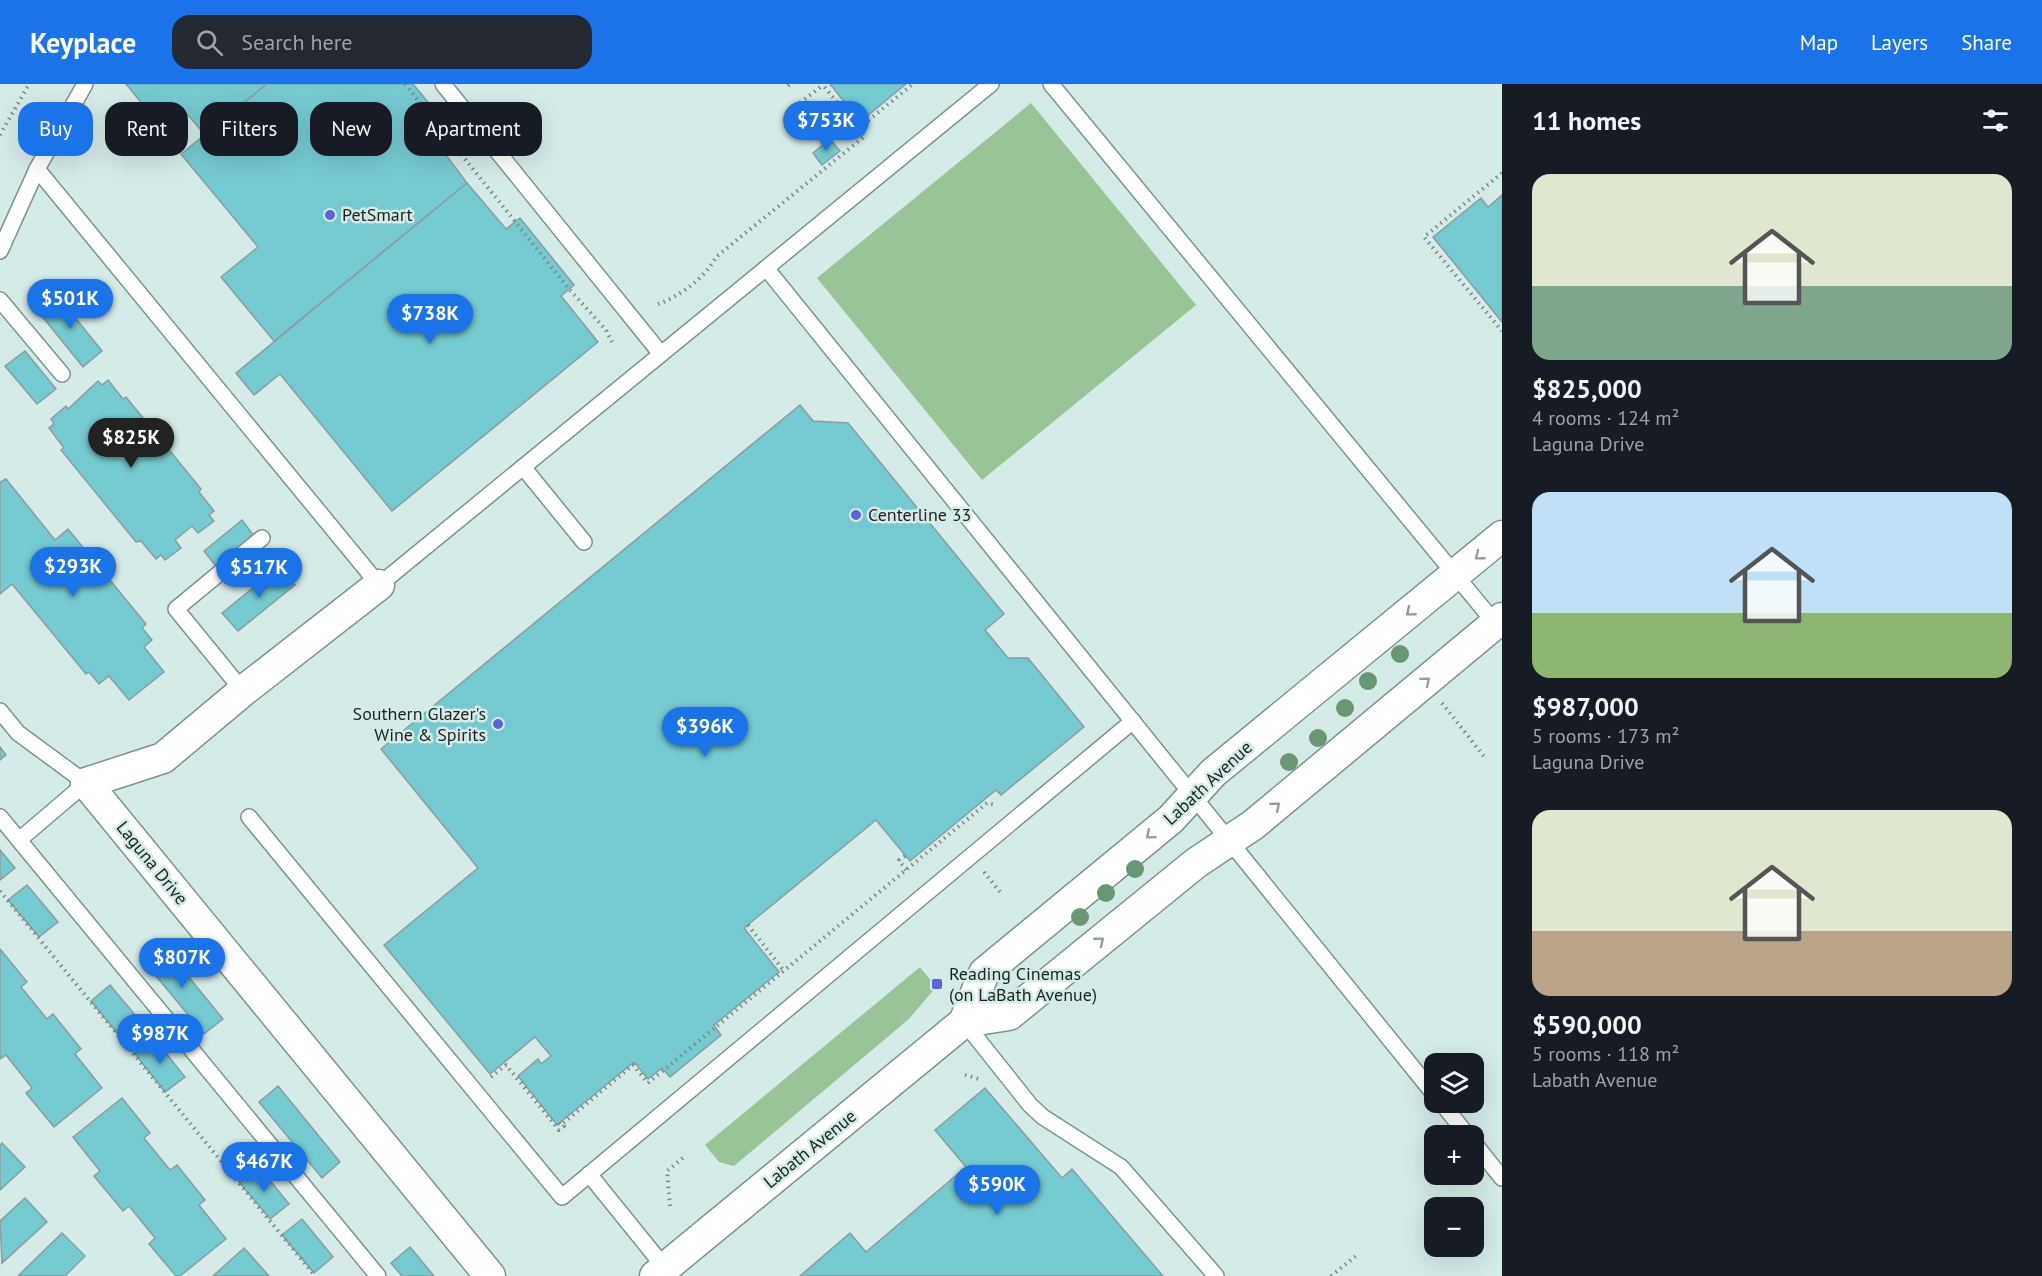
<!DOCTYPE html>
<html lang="en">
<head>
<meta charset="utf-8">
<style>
  :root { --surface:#171b24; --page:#242831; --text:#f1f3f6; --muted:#9ea1a6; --accent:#1a73e8 }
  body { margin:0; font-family:"PT Sans",sans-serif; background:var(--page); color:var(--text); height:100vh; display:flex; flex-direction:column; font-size:22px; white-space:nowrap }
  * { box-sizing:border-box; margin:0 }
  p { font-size:20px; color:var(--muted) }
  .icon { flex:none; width:33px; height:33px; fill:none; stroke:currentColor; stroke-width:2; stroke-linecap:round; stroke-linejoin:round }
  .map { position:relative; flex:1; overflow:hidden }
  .drawer { display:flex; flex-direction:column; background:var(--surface); width:540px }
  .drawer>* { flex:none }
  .guide { position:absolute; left:18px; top:18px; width:570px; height:54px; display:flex; gap:12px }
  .fabs { position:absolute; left:1424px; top:969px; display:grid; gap:12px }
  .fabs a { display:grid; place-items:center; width:60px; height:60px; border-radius:12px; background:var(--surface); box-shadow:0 6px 24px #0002; font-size:30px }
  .price { position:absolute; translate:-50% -51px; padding:0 14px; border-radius:21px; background:var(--accent); color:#fff; font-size:20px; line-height:39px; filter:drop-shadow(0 2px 3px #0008) }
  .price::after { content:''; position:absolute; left:50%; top:36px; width:18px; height:14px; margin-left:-9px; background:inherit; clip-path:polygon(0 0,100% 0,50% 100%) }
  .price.active { background:#222; color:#fff }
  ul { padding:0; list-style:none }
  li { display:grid; align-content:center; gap:12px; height:318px; padding:0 30px }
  li span { display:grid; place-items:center; height:186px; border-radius:18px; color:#555 }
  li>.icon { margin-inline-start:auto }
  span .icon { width:108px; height:108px; fill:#fffc; stroke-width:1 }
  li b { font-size:26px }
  h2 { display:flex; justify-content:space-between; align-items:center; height:72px; padding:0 30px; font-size:26px }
  .chip { padding:0 21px; border-radius:18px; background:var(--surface); box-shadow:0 6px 24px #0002; font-size:21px; line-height:54px }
  .chip.active { background:var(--accent); color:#fff }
  header { display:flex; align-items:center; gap:36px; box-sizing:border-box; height:84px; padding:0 30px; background:var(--accent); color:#fff }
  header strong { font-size:28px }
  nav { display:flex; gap:33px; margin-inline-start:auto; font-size:21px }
  .search { width:420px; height:54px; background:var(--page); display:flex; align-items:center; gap:15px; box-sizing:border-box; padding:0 21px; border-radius:18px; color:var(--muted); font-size:22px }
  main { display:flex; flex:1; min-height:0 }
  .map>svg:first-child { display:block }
</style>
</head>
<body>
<header>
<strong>Keyplace</strong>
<div class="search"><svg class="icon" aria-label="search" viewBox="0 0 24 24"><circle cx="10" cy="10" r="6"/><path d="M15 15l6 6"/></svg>Search here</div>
<nav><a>Map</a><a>Layers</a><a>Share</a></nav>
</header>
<main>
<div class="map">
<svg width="1502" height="1192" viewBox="0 0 1502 1192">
  <rect width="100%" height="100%" fill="#d5ebe7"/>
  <g fill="#98c497">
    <path d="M 1031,19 L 1196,221 L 982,396 L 817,194 Z"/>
    <path d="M 920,883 L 936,903 L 909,935 L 734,1082 L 719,1078 L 705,1061 Z"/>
  </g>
  <g fill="#75cacf" stroke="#889e9f" stroke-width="1.5">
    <path d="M 126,0 L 267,0 L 205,51 L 187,30 L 165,48 Z"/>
    <path d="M 267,0 L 413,0 L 452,47 L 437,59 L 467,99 L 274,257 L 221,193 L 258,163 L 181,70 Z"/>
    <path d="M 830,0 L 906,0 L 860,38 Z"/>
    <path d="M 830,55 L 840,67 L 822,81 L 813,69 Z"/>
    <path d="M 467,99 L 506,145 L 520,134 L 574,201 L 561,212 L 598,258 L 392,427 L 280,290 L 254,311 L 236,289 Z"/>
    <path d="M 1502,111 L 1502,238 L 1433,153 L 1481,114 L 1488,123 Z"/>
    <path d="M 56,210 L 102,267 L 83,283 L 37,226 Z"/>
    <path d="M 25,267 L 56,305 L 37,320 L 5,282 Z"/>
    <path d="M 108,296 L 123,315 L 126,313 L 201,405 L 199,408 L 214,427 L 209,431 L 214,437 L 198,449 L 192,442 L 175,456 L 181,464 L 165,476 L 161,471 L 156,475 L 141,457 L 136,458 L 61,366 L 64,364 L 49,344 L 54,340 L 51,335 L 66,322 L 68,325 L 98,297 L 102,301 Z"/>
    <path d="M 800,321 L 813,337 L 848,339 L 1004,530 L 985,546 L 1008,574 L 1028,574 L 1084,643 L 1001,711 L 996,706 L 910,777 L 876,736 L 744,844 L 779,888 L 714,941 L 721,951 L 670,993 L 662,984 L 648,995 L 634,978 L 557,1041 L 518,992 L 538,975 L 541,980 L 551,972 L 535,953 L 490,990 L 384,861 L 478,784 L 381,665 Z"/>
    <path d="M 6,395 L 55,456 L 68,445 L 146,540 L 142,544 L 152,556 L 144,563 L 164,588 L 129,616 L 109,592 L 99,600 L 89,588 L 86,590 L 12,500 L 0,510 L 0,398 Z"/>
    <path d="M 242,436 L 257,456 L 219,486 L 204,467 Z"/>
    <path d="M 280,482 L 295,501 L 238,547 L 222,529 Z"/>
    <path d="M 0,663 L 6,671 L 0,676 Z"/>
    <path d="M 0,766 L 15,784 L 0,796 Z"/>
    <path d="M 27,801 L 58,838 L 39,853 L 8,816 Z"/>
    <path d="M 161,859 L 223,935 L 204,950 L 142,875 Z"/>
    <path d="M 0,865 L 27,898 L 21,903 L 47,935 L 53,930 L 81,965 L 75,970 L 102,1004 L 54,1043 L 26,1009 L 32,1004 L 6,971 L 0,975 Z"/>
    <path d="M 110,901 L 141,938 L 121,954 L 91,917 Z"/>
    <path d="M 154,954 L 185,993 L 165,1008 L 135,970 Z"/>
    <path d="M 278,1002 L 340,1078 L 322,1094 L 259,1018 Z"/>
    <path d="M 985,1004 L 1062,1094 L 1072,1085 L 1163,1192 L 800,1192 L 850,1149 L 866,1168 L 966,1083 L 935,1046 Z"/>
    <path d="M 122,1014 L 150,1049 L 144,1054 L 170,1086 L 177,1081 L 205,1116 L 199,1121 L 226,1155 L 180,1192 L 176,1192 L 149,1160 L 155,1154 L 129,1122 L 123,1127 L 94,1092 L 100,1087 L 73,1053 Z"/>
    <path d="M 2,1059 L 25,1083 L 0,1106 L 0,1062 Z"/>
    <path d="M 258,1082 L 289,1120 L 270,1135 L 239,1098 Z"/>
    <path d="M 25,1114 L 47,1138 L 2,1179 L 0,1137 Z"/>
    <path d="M 302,1135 L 333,1173 L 314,1189 L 282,1151 Z"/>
    <path d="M 62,1149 L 85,1172 L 65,1192 L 18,1192 Z"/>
    <path d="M 410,1163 L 434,1192 L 402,1192 L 391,1179 Z"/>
    <path d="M 244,1164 L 269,1192 L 213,1192 Z"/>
  </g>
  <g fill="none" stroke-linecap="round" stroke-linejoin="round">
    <g stroke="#7e938f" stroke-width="18">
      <g id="lane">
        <path d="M 85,0 L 37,85 L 379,501 L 991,0"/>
        <path d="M 443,0 L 661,270"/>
        <path d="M 1051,0 L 1499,544"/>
        <path d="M 0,167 L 37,85"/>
        <path d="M 766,184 L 1434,1010"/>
        <path d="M 0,216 L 62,290"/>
        <path d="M 523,383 L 584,458"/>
        <path d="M 243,607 L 176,525 L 262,454"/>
        <path d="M 0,627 L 18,649 L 86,699 L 19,756"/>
        <path d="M 0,733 L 378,1192"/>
        <path d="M 249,733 L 562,1113 L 1133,637"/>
        <path d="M 964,938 L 1030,1021 L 1043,1033 L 1121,1083 L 1216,1192"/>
        <path d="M 1441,1018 L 1468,1052"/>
        <path d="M 1473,1058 L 1502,1094"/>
        <path d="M 589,1090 L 665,1184"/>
      </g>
    </g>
    <g stroke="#7e938f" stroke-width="33">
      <g id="street">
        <path d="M 379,501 L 243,607 L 163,674 L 86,699 L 490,1192"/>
        <path d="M 964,938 L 1009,931 L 1196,779 L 1253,741 L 1502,534"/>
        <path d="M 655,1192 L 964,938 L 984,889 L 1171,735 L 1213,689 L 1502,452"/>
      </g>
    </g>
    <g stroke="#7b8a87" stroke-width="4" stroke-dasharray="1.5 4.5" stroke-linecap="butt">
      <path d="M 405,0 L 569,205 L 606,246 L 612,258"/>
      <path d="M 788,2 L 790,0"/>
      <path d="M 800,19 L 823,1"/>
      <path d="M 822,42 L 843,25"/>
      <path d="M 859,44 L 913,0"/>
      <path d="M 0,51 L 29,0"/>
      <path d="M 1502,89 L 1424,153 L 1502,247"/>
      <path d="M 658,220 C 679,213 706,193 716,173 L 865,52 L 822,0"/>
      <path d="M 1442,619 L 1486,675"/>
      <path d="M 905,772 L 899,776 L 906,786"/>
      <path d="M 984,788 L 1001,809"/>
      <path d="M 0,807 L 315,1192"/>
      <path d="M 748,841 L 784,887"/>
      <path d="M 965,991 L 982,996"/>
      <path d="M 491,993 L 506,981 L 559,1046 L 564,1042 L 562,1040"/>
      <path d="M 559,1039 L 561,1041 L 633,981 L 648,999 L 987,719 L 997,721"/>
      <path d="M 670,1122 L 667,1087 L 684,1073"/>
      <path d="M 1331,1192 L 1356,1172"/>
    </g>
    <use href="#lane" stroke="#fff" stroke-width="15"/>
    <use href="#street" stroke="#fff" stroke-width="30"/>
  </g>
  <g fill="#689774">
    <circle cx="1400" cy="570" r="9"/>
    <circle cx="1368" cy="597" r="9"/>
    <circle cx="1345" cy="624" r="9"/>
    <circle cx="1318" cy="654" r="9"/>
    <circle cx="1289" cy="678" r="9"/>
    <circle cx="1135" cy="785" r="9"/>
    <circle cx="1106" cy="809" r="9"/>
    <circle cx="1080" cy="833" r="9"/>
  </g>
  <defs><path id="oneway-chevron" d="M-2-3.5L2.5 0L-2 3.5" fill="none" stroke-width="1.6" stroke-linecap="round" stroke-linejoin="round" transform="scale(1.5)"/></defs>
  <g stroke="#989c9b">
    <use href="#oneway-chevron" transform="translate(1479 472) rotate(141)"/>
    <use href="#oneway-chevron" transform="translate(1410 528) rotate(141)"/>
    <use href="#oneway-chevron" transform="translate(1426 597) rotate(-40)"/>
    <use href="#oneway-chevron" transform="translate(1276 722) rotate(-40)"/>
    <use href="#oneway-chevron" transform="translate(1150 751) rotate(140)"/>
    <use href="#oneway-chevron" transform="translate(1100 857) rotate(-39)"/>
  </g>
  <g fill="#5b64db" stroke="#d5ebe7" stroke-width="2">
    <circle cx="330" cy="131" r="6"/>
    <circle cx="856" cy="431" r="6"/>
    <circle cx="498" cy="640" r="6"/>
    <rect x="931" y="894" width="12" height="12" rx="3"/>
  </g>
  <g text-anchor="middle" stroke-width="5" stroke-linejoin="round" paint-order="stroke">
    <g font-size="18" fill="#1b2321" stroke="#d5ebe7" text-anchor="start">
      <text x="342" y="137">PetSmart</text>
      <text x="868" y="437">Centerline 33</text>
      <text x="486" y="636" text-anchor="end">Southern Glazer's<tspan x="486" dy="21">Wine &amp; Spirits</tspan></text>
      <text x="949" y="896">Reading Cinemas<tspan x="949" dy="21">(on LaBath Avenue)</tspan></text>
    </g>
    <g font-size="18" fill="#1b2321" stroke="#d5ebe7">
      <text transform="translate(1208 699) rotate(-43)" y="6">Labath Avenue</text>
      <text transform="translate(152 779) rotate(51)" y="6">Laguna Drive</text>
      <text transform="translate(810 1065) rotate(-39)" y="6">Labath Avenue</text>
    </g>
  </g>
</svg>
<div class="fabs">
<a><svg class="icon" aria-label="layers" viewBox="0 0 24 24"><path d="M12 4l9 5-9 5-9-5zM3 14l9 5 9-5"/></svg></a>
<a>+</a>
<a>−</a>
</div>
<b class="price" style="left:826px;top:68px">$753K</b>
<b class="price" style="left:70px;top:246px">$501K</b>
<b class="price" style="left:430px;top:261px">$738K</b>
<b class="price active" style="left:131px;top:385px">$825K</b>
<b class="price" style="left:73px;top:514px">$293K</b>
<b class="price" style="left:259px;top:515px">$517K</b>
<b class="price" style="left:705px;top:674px">$396K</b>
<b class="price" style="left:182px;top:905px">$807K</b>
<b class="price" style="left:160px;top:981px">$987K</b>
<b class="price" style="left:264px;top:1109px">$467K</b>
<b class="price" style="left:997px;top:1132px">$590K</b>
<div class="guide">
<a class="chip active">Buy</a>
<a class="chip">Rent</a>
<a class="chip">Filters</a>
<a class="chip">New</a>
<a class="chip">Apartment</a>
</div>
</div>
<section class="drawer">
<h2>11 homes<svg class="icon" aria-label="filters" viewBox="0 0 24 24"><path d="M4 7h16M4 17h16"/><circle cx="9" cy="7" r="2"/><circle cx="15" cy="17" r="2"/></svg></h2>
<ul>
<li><span style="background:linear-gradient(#dfe7d0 60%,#7fa58c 0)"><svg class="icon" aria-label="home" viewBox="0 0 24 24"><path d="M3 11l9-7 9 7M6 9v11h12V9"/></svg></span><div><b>$825,000</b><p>4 rooms · 124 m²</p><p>Laguna Drive</p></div></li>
<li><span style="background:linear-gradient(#bfe0f5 65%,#8fb573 0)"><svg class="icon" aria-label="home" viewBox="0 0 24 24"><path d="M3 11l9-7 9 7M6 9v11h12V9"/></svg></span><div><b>$987,000</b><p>5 rooms · 173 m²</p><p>Laguna Drive</p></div></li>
<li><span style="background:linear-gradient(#dfe7d0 65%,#b9a48a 0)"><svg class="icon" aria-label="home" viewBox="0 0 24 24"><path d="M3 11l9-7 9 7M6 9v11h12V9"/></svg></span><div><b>$590,000</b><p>5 rooms · 118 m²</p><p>Labath Avenue</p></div></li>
</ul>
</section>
</main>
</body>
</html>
